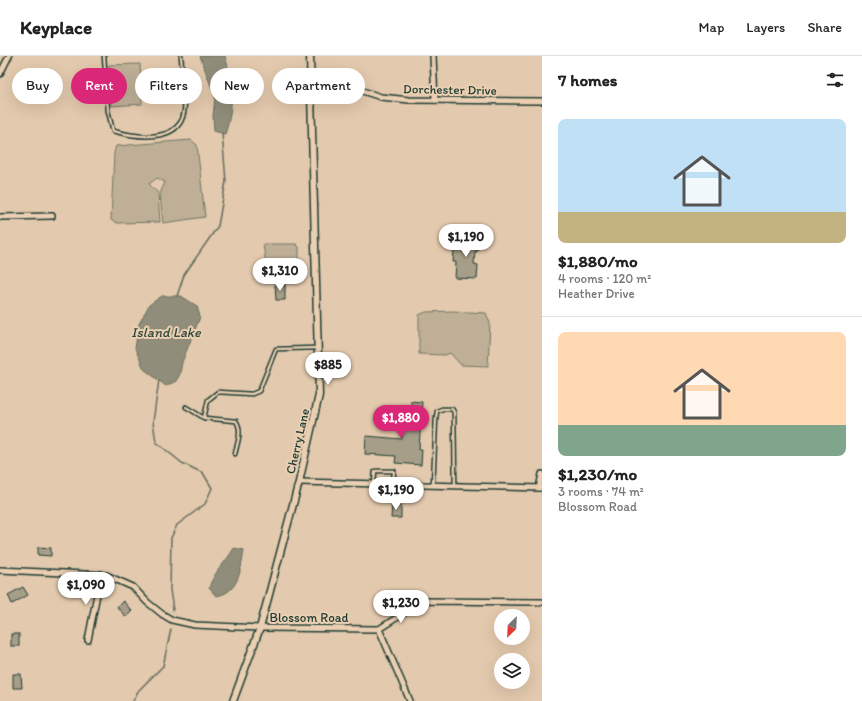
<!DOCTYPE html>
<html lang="en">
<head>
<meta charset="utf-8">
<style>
  :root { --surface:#fff; --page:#f6f6f6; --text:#222; --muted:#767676; --line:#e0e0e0; --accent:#db2777 }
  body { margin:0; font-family:Itim,sans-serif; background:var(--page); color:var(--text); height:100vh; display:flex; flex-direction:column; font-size:15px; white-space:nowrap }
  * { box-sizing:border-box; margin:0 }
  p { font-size:13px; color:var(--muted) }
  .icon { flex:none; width:22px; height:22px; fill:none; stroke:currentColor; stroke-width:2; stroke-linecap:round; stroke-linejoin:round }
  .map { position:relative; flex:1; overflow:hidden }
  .sheet { display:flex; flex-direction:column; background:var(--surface); width:320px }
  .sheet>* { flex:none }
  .top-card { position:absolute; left:12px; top:12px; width:380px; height:36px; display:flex; gap:8px }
  .needle { width:26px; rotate:204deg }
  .buttons { position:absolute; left:494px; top:553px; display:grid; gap:8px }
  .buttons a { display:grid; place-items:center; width:36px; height:36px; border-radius:50%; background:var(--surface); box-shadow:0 4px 16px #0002; font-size:20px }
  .price { position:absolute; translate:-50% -34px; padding:0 9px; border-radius:14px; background:#fff; color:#222; font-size:13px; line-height:26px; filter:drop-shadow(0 1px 2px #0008) }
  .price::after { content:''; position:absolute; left:50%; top:24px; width:12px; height:9px; margin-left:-6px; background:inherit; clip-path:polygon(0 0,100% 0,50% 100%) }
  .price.selected { background:var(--accent); color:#fff }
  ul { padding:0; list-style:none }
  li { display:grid; align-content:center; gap:8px; height:212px; padding:0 16px }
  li+li { border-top:1px solid var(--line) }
  li span { display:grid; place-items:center; height:124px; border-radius:8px; color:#555 }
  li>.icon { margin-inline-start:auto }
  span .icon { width:72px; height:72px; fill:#fffc; stroke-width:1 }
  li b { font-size:17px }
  h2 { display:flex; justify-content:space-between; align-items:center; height:48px; padding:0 16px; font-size:17px }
  .tag { padding:0 14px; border-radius:18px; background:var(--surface); box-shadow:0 4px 16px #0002; font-size:14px; line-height:36px }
  .tag.selected { background:var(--accent); color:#fff }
  header { display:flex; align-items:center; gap:24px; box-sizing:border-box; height:56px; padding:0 20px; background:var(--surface); border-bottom:1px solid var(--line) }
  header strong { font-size:19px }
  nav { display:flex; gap:22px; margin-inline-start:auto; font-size:14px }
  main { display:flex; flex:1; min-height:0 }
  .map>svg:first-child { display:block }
</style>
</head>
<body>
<header>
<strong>Keyplace</strong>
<nav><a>Map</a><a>Layers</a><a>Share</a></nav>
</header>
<main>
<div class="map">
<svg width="542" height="645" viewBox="0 0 542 645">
  <rect width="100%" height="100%" fill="#e3c9ad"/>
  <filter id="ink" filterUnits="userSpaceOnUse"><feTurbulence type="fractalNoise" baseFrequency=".025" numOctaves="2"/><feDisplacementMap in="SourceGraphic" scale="8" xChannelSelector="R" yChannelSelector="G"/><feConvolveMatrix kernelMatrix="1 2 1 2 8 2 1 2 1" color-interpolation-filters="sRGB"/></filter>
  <g filter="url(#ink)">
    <g fill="#bfaf97" stroke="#6f7666">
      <path d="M 140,8 L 142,48 L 111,50 L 109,9 Z"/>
      <path d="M 191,84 L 197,89 L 205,161 L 163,167 L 160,138 L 165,126 L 157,122 L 149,128 L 158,137 L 160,166 L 117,167 L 111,164 L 114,97 L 116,90 Z"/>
      <path d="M 263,188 L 296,188 L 299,191 L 299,221 L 278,224 L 267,214 Z"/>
      <path d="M 453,255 L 486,257 L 490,267 L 488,310 L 461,309 L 450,297 L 445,299 L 419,298 L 419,259 L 426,256 Z"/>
    </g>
    <g fill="#908e7a" stroke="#636e5e">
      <path d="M 200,0 L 225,0 C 233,25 234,53 225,78 L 214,75 L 213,60 L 215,41 Z"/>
      <path d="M 162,240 L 181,240 L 197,250 L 200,261 L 182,306 L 180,318 L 176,325 L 166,330 L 144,313 L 135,292 L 139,268 L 149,249 Z"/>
      <path d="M 234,492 L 244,494 C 241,513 239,537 216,540 L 209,532 C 214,515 226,507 234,492 Z"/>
    </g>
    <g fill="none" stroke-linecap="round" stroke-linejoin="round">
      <g stroke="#636e5e" stroke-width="1.5">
        <path d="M 177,240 L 184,219 L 218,170 L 226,125 L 222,77"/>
        <path d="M 159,324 L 153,366 L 156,386 L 182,407 L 203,417 L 212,432 L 205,448 L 177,469 L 171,482 L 170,534 L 173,554"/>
        <path d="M 133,645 L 139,634 L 163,610 L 171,573"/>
      </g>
    </g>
    <g fill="#a69e88" stroke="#1f3d34">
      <path d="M 458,181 L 478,182 L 477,196 L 475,195 L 474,208 L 478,209 L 477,223 L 455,222 L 456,206 L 453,206 L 454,195 L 457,195 Z"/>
      <path d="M 275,228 L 285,228 L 285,244 L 276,244 Z"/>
      <path d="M 411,345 L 422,346 L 419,393 L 422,393 L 421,409 L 395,407 L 396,400 L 365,398 L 366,380 L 402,383 L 404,349 L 411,350 Z"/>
      <path d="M 392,448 L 401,448 L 401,462 L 391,462 Z"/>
      <path d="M 38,491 L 51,492 L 51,500 L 38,499 Z"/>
      <path d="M 23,531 L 28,539 L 12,548 L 8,539 Z"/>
      <path d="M 123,545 L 132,555 L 126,561 L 117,551 Z"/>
      <rect x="11" y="578" width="8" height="12"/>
      <path d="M 13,618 L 21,618 L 22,632 L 13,632 Z"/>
    </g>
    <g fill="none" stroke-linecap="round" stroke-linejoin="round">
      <g stroke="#1f3d34" stroke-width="5.5">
        <g id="service">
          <path d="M 104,0 L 108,55 L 113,75 C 135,81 179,88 184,56 C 187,38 182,18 181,0"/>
          <path d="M 186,351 L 204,362 L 236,365 C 243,374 237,388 235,398"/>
          <path d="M 204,362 L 208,344 L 218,336 L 252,338 L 259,335 L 276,293 L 317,292"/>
          <path d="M 374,427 L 375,415 L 394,415 L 393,428"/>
          <path d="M 433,429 L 436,362 L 437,355 L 442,353 L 452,353 L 454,356 L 455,429"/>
        </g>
      </g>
      <g stroke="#1f3d34" stroke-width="8">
        <g id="minor">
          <path d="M 433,0 L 435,44"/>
          <path d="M 0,18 L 9,0"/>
          <path d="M 312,27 L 341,28 L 381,41 L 409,44 L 542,45"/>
          <path d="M 0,161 L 52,160"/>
          <path d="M 299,426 L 542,432"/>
          <path d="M 539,432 L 542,418"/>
          <path d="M 0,514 L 106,519 L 133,531 L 147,546 L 162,558 L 172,564 L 195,569 L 260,572 L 379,573 L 423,545 L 542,546"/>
          <path d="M 379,573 L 410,645"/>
          <path d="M 88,584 L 101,518"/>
        </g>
      </g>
      <g stroke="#1f3d34" stroke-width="9">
        <path id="tertiary" d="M 233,645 L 260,572 L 299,426 L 319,339 L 310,0"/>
      </g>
      <use href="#service" stroke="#ebcfb2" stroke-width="2.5"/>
      <use href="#minor" stroke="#ebcfb2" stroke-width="5"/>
      <use href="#tertiary" stroke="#ebcfb2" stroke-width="6"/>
    </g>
  </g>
  <g text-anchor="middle" stroke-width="4" stroke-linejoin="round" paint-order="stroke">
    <g font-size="13" fill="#1f3d34" stroke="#ebcfb2">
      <text transform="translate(450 33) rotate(1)" y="5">Dorchester Drive</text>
      <text transform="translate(297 385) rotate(-77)" y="5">Cherry Lane</text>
      <text x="309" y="566">Blossom Road</text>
    </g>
    <g font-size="14" font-style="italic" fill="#30493e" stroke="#ebcfb2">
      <text x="166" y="281">Island Lake</text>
    </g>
  </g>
</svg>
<div class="buttons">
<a><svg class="needle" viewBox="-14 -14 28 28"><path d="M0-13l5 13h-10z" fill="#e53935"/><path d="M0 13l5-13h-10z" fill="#767676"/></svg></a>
<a><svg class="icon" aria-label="layers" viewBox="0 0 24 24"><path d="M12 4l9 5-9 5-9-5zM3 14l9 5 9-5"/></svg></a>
</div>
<b class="price" style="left:466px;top:202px">$1,190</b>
<b class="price" style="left:280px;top:236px">$1,310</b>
<b class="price" style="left:328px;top:330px">$885</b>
<b class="price selected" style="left:401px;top:383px">$1,880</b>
<b class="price" style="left:396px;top:455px">$1,190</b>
<b class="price" style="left:86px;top:550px">$1,090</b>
<b class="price" style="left:401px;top:568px">$1,230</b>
<div class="top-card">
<a class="tag">Buy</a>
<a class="tag selected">Rent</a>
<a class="tag">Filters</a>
<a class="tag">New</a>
<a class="tag">Apartment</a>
</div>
</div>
<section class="sheet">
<h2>7 homes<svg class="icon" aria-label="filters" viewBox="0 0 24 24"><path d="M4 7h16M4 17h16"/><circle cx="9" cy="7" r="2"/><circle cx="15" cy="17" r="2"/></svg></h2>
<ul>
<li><span style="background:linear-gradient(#bfe0f5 75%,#c2b280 0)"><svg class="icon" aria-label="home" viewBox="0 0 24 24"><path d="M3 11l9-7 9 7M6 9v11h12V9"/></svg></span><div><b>$1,880/mo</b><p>4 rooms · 120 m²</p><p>Heather Drive</p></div></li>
<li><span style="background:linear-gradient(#ffd9b3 75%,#7fa58c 0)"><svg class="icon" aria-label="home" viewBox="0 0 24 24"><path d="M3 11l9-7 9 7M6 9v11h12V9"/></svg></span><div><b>$1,230/mo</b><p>3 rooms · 74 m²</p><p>Blossom Road</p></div></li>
</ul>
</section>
</main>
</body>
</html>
